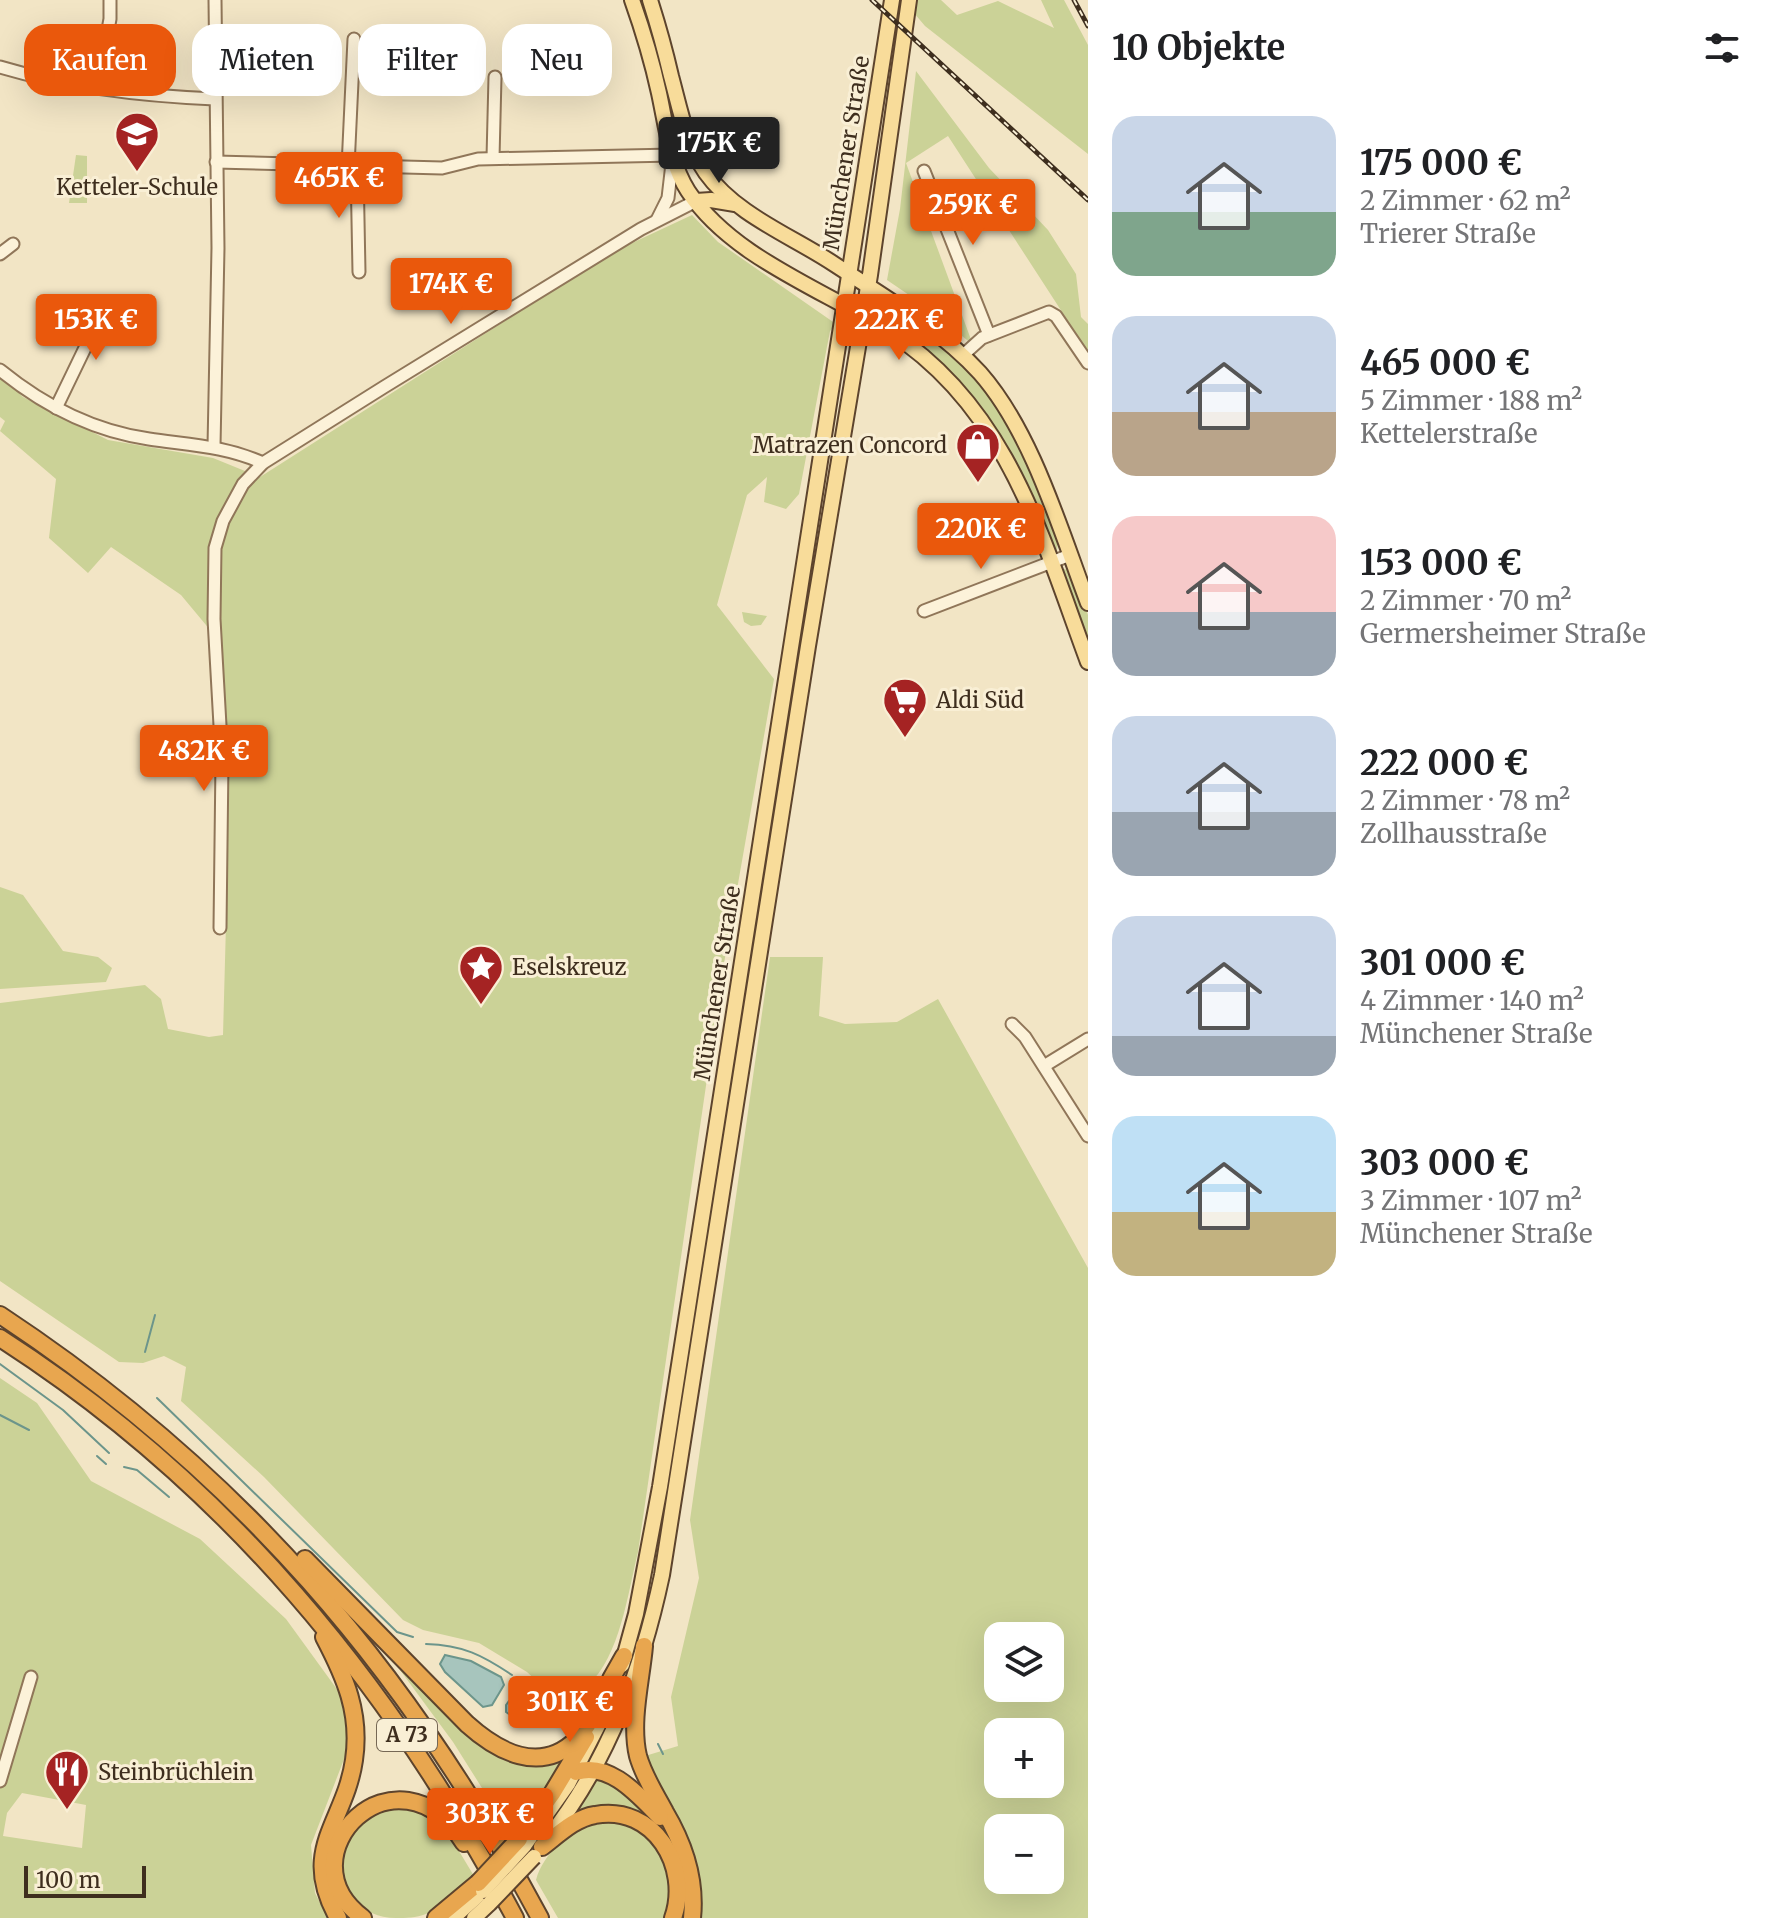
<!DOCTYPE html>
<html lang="de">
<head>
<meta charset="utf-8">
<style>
  :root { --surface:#fff; --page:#f6f6f6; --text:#202124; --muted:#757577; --accent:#ea580c }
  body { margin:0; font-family:Merriweather,serif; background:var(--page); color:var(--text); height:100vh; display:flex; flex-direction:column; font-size:30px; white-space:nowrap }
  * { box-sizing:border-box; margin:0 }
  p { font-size:26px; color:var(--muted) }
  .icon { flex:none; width:44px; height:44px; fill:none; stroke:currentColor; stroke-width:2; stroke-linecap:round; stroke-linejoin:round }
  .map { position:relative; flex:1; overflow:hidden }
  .panel { display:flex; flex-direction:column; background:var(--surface); width:680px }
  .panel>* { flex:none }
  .guide { position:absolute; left:24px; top:24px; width:760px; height:72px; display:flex; gap:16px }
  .fabs { position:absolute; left:984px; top:1622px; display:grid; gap:16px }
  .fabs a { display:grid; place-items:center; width:80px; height:80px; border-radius:16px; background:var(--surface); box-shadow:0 8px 32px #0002; font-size:40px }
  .scale { position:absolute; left:24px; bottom:20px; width:122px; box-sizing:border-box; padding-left:8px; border:4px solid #3e2e1e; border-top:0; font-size:22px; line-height:28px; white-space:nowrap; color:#3e2e1e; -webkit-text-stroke:6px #f9efd5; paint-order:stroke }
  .price { position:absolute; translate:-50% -68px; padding:0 18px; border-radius:8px; background:var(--accent); color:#fff; font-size:26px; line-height:52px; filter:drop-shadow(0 2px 4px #0008) }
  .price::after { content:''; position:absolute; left:50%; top:48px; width:24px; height:18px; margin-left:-12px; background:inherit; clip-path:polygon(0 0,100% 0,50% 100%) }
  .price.selected { background:#222; color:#fff }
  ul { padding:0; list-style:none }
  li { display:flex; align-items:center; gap:24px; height:200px; padding:0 24px }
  li span { display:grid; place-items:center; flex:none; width:224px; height:160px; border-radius:24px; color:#555 }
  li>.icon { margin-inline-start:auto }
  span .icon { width:96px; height:96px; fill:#fffc; stroke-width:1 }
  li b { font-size:34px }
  h2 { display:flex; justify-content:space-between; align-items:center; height:96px; padding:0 24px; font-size:34px }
  .chip { padding:0 28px; border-radius:24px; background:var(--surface); box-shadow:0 8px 32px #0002; font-size:28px; line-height:72px }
  .chip.selected { background:var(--accent); color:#fff }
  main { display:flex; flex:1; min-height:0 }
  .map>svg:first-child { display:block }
</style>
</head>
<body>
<main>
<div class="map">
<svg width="1088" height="1918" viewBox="0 0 1088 1918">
  <rect width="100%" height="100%" fill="#f2e5c5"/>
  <g fill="#cbd297" fill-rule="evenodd">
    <path d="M 903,0 L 941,0 L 957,15 L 998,1 L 1054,28 L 1041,0 L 1064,0 L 1088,45 L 1088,154 L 925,26 Z"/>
    <path d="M 916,71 L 989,168 L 1048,230 L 1076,274 L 1081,317 L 1088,324 L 1088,352 L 948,136 L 906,163 L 973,345 L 928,308 L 887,280 L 900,209 Z"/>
    <path d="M 76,155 L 87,156 L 87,203 L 69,203 Z"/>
    <path d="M 692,215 L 718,242 L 836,324 L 830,331 L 799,494 L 786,509 L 764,502 L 767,477 L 747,495 L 717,605 L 774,679 L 723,969 L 638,1552 C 628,1592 620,1657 588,1685 C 582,1690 573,1693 566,1697 L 542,1686 L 527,1672 L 479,1643 L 423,1630 L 403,1620 L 264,1477 L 181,1401 L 186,1367 L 164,1356 L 143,1363 L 119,1362 L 0,1281 L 0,1003 L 145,985 L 161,999 L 168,1029 L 209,1037 L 223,1035 L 226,924 L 221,643 L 181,595 L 111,547 L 88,573 L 49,538 L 56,479 L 0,431 L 5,421 L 0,417 L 0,375 L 23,397 L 108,440 L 213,458 L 260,477 L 615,251 Z"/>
    <path d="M 889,311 C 913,327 939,342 961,360 C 1001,395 1024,449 1042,497 C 1048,513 1060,534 1057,550 L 1053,551 L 1007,453 L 885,324 Z"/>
    <path d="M 1061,568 L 1071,571 L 1088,615 L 1088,655 Z"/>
    <path d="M 742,612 L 767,616 L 761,625 L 751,626 L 744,622 Z"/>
    <path d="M 0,887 L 23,895 L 63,951 L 98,957 L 112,968 L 106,982 L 0,989 Z"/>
    <path d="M 770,957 L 823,957 L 819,1016 L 845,1024 L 897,1022 L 938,999 L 1088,1268 L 1088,1918 L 698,1918 L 662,1796 L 645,1756 L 678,1746 L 671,1697 L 699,1578 L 690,1520 ZM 998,1636 L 1050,1636 L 1050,1688 L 998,1688 ZM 998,1732 L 1050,1732 L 1050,1784 L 998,1784 ZM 998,1828 L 1050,1828 L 1050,1880 L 998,1880 Z"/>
    <path d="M 0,1378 L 37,1403 L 91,1481 L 200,1539 L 286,1619 L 339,1692 L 347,1718 L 346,1754 L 311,1845 L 315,1893 L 328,1918 L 0,1918 ZM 22,1793 L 86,1805 L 82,1848 L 3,1836 L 7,1813 Z"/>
    <path d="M 401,1667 C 431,1698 481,1764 526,1765 C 540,1765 555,1757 568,1752 L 550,1785 L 514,1833 L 511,1834 L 453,1742 L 400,1670 Z"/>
    <path d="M 599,1778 L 627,1796 L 656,1825 L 575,1814 L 573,1813 Z"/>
    <path d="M 404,1809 C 441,1815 456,1846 474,1876 C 459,1889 444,1905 426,1914 C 416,1918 406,1918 396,1918 C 325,1918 322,1810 404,1809 Z"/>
    <path d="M 598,1821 C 606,1821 616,1820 624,1822 C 652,1830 673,1864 671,1893 C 670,1901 667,1910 665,1918 L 558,1918 L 536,1880 C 543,1853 572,1828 598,1821 Z"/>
  </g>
  <g fill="#a7c5bd" stroke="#6c958b" stroke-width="2">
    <path d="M 445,1655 L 471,1661 L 501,1677 L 504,1685 L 492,1705 L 483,1707 L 445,1672 L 440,1664 Z"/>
    <path d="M 516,1700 L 541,1712 L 545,1718 L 545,1722 L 538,1726 L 520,1722 L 506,1712 L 506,1705 L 509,1701 Z"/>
  </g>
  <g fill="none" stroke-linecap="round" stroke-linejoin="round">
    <g stroke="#6c958b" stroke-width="2">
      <path d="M 145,1352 L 155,1315"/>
      <path d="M 0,1364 L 63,1410 L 109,1453"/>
      <path d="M 157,1398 L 397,1632 L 413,1637"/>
      <path d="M 0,1415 L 29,1430"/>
      <path d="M 97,1456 L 106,1464"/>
      <path d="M 124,1467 L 137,1470 L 169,1497"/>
      <path d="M 426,1644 C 463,1645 482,1655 512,1675"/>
      <path d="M 532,1690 L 537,1696 L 564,1709"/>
      <path d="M 658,1744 L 663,1754"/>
    </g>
    <g stroke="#907659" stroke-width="15">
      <g id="minor">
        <path d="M 0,67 C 70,88 143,96 215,99"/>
        <path d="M 97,88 L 110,19 L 110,0"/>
        <path d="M 493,158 L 495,77"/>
        <path d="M 216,162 L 442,168 L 478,159 L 673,155 L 668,198 L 657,220"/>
        <path d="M 348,167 L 354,39"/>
        <path d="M 357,167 L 359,272"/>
        <path d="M 924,171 L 989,335"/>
        <path d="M 0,254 L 13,244"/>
        <path d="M 962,356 L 982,338 L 1049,312 L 1056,316 L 1088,363"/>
        <path d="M 0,370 C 43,405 93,431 149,439 C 189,445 225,446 263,463"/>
        <path d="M 56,408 L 98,321 L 103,303"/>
        <path d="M 214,446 L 218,248 L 215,0"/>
        <path d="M 924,611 L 1070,555"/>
        <path d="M 220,928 L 222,761 L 214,619 L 215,548 L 223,521 L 243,484 L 263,463 L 384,387 L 641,229 L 696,201"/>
        <path d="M 1012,1024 L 1025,1037 L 1088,1136"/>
        <path d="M 1044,1066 L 1088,1039"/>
        <path d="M 0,1781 L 31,1677"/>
      </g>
    </g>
    <g stroke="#5d442d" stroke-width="18">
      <g id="major">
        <path d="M 632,0 C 643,31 652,61 659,93 C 666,125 670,163 688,191 C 732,258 825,290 890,332 C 1008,408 1042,538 1088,662"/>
        <path d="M 650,0 C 658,25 665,50 671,76 C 680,109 686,144 706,173 C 736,215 792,236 834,264 C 883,296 940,329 980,373 C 1032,432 1060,529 1088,603"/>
        <path d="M 696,201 L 711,200 L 735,204"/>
        <path d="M 622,1665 L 636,1614 L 660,1487 L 892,0"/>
        <path d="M 548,1838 C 609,1761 642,1669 662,1575 L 808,646 L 870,275 L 909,0"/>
        <path d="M 524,1846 L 568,1784 L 609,1704"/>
        <path d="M 453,1918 L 483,1891"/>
        <path d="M 474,1918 L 489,1904"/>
      </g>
    </g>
    <g stroke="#5d442d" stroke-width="20">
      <g id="highway">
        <path d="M 0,1315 C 238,1472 406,1667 540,1918"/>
        <path d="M 0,1338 C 226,1483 390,1683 515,1918"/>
        <path d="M 305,1559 L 467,1724 C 497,1751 540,1775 576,1740 C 586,1730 592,1715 600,1704"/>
        <path d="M 324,1637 C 345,1677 361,1713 354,1760 C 345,1823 299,1849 338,1918"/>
        <path d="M 644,1646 C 641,1680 630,1722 638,1756 C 644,1777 655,1793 665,1812 C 684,1844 696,1880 692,1918"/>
        <path d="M 598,1713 L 611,1679 L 624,1656"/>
        <path d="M 576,1772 C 610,1761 639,1796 660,1817"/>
        <path d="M 519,1839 L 553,1792 L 586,1737"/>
        <path d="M 542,1847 C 558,1835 575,1818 595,1815 C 654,1804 691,1867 673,1918"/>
        <path d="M 363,1918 C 279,1856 397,1736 464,1843"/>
        <path d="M 436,1918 L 478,1883"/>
      </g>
    </g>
    <use href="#minor" stroke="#fcf2d9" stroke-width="11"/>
    <use href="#major" stroke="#f8dc9a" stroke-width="14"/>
    <use href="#highway" stroke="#e8a64f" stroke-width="16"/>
    <g stroke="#3e2e1e" stroke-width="5">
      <g id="rail">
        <path d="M 872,0 L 1088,200"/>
        <path d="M 1074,0 L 1088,26"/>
      </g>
    </g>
    <use href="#rail" stroke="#f9efd5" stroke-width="2" stroke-dasharray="6" stroke-linecap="butt"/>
    <g stroke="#5d442d" stroke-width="18" stroke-linecap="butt">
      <g id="major-bridge">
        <path d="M 483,1891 L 524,1846"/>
        <path d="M 489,1904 L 534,1857"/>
      </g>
    </g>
    <g stroke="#5d442d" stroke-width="20" stroke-linecap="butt">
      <path id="highway-bridge" d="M 478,1883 L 519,1839"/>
    </g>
    <use href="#major-bridge" stroke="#f8dc9a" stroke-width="14"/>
    <use href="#highway-bridge" stroke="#e8a64f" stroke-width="16"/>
  </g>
  <defs>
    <g id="school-pin" transform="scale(2.3)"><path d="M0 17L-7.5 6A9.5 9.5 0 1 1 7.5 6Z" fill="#a52323" stroke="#f9efd5"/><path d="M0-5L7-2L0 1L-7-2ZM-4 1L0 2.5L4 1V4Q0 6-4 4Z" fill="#fff"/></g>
    <g id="shop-pin" transform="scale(2.3)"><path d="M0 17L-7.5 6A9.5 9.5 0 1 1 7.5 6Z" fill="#a52323" stroke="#f9efd5"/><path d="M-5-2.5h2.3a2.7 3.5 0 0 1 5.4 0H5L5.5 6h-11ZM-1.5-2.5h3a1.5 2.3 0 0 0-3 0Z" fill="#fff"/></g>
    <g id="supermarket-pin" transform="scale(2.3)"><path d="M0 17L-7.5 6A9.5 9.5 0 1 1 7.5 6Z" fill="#a52323" stroke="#f9efd5"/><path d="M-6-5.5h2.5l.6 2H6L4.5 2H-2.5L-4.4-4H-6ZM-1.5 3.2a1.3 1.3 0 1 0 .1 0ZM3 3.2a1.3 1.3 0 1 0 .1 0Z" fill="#fff"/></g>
    <g id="sight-pin" transform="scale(2.3)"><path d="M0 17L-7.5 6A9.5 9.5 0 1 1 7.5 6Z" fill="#a52323" stroke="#f9efd5"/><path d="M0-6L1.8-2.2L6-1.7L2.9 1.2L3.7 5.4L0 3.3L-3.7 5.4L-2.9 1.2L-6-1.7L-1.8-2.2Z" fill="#fff"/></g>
    <g id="restaurant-pin" transform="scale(2.3)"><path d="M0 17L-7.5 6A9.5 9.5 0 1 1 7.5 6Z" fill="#a52323" stroke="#f9efd5"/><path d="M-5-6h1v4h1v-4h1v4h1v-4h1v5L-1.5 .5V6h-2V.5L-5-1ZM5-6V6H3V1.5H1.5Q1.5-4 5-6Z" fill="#fff"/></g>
  </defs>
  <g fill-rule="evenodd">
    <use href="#school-pin" x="137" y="134"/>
    <use href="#shop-pin" x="978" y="445"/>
    <use href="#supermarket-pin" x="905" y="700"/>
    <use href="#sight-pin" x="481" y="967"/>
    <use href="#restaurant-pin" x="67" y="1772"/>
  </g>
  <g text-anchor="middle" stroke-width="6" stroke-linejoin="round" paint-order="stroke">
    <rect fill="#f9efd5" stroke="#766855" stroke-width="2" x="377" y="1719" width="60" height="32" rx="6"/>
    <g font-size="20" font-weight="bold" fill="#3e2e1e">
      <text x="407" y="1742">A 73</text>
    </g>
    <g font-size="22" fill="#3e2e1e" stroke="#f9efd5">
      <text transform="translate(846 153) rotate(-81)" y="8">Münchener Straße</text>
      <text transform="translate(717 983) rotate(-81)" y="8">Münchener Straße</text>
    </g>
    <g font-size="22" fill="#3e2e1e" stroke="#f9efd5" text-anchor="start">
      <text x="137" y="195" text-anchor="middle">Ketteler-Schule</text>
      <text x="947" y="453" text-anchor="end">Matrazen Concord</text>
      <text x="936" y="708">Aldi Süd</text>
      <text x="512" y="975">Eselskreuz</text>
      <text x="98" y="1780">Steinbrüchlein</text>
    </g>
  </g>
</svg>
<div class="fabs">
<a><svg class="icon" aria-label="layers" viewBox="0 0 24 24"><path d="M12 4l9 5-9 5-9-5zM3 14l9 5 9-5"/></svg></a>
<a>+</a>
<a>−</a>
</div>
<div class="scale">100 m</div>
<b class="price selected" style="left:719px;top:185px">175K €</b>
<b class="price" style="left:339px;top:220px">465K €</b>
<b class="price" style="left:973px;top:247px">259K €</b>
<b class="price" style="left:451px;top:326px">174K €</b>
<b class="price" style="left:96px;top:362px">153K €</b>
<b class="price" style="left:899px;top:362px">222K €</b>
<b class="price" style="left:981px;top:571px">220K €</b>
<b class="price" style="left:204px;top:793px">482K €</b>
<b class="price" style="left:570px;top:1744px">301K €</b>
<b class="price" style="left:490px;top:1856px">303K €</b>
<div class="guide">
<a class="chip selected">Kaufen</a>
<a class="chip">Mieten</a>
<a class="chip">Filter</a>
<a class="chip">Neu</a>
</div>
</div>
<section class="panel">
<h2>10 Objekte<svg class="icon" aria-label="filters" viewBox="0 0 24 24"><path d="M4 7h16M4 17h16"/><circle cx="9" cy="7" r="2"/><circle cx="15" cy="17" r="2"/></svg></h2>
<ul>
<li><span style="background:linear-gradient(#c9d6e8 60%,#7fa58c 0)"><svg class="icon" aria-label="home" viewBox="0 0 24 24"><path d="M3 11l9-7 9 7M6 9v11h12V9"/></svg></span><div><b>175 000 €</b><p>2 Zimmer · 62 m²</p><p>Trierer Straße</p></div></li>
<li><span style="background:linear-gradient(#c9d6e8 60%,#b9a48a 0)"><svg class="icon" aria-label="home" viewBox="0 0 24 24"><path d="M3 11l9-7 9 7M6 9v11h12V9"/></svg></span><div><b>465 000 €</b><p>5 Zimmer · 188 m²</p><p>Kettelerstraße</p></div></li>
<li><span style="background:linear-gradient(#f6c9c9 60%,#9aa5b1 0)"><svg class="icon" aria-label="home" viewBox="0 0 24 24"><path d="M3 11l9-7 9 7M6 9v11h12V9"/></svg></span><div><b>153 000 €</b><p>2 Zimmer · 70 m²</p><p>Germersheimer Straße</p></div></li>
<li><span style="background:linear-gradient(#c9d6e8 60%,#9aa5b1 0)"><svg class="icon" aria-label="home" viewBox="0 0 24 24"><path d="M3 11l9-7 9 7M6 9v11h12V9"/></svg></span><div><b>222 000 €</b><p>2 Zimmer · 78 m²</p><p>Zollhausstraße</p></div></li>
<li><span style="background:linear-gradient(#c9d6e8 75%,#9aa5b1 0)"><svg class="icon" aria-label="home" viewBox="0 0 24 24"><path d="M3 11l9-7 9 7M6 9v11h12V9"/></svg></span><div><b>301 000 €</b><p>4 Zimmer · 140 m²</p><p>Münchener Straße</p></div></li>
<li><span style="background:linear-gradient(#bfe0f5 60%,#c2b280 0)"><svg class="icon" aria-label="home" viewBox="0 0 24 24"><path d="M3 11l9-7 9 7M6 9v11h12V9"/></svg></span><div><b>303 000 €</b><p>3 Zimmer · 107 m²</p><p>Münchener Straße</p></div></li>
</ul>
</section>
</main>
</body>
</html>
